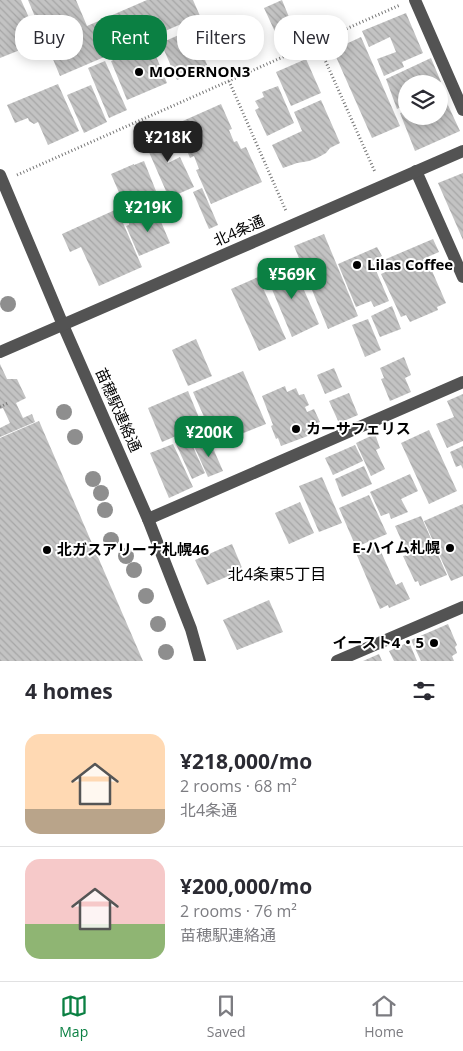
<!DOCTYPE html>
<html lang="en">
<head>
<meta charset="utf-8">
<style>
  :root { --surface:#fff; --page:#f7f7f7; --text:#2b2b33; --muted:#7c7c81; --line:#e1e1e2; --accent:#0b8043 }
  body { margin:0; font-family:"Open Sans","Noto Sans JP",sans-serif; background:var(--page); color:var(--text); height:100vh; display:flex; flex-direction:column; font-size:19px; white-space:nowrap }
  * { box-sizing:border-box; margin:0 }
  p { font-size:16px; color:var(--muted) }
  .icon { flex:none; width:28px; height:28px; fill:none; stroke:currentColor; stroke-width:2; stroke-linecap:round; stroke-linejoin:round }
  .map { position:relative; height:661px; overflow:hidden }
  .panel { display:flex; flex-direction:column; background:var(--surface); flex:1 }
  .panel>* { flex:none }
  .guide { position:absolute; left:15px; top:15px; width:434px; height:45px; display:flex; gap:10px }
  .fabs { position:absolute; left:398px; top:75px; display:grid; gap:10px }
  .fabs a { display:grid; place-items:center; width:50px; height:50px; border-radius:50%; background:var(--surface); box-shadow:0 2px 12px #0003; font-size:25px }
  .price { position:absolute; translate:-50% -42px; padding:0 11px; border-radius:10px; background:var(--accent); color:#fff; font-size:16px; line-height:32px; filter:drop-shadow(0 1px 2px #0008) }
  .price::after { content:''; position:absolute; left:50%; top:30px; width:15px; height:11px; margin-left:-8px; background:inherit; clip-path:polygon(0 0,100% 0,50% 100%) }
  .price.selected { background:#222; color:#fff }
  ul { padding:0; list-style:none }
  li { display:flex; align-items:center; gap:15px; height:125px; padding:0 25px }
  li+li { border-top:1px solid var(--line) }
  li span { display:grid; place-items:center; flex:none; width:140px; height:100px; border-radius:15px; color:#555 }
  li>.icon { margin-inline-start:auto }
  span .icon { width:60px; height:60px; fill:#fffc; stroke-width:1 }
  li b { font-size:21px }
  h2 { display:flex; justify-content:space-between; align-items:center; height:60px; padding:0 25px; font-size:21px }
  .tag { padding:0 18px; border-radius:20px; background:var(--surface); box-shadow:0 2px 12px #0003; font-size:18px; line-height:45px }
  .tag.selected { background:var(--accent); color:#fff }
  .dock { display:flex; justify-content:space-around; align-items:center; height:70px; border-top:1px solid var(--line); background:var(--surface); font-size:14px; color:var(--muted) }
  .dock a { display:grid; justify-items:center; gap:2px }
  .dock .selected { color:var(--accent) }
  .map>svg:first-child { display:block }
</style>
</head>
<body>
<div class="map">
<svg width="463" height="661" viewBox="0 0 463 661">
  <defs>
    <pattern id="building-back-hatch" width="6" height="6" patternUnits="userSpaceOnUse" patternTransform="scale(1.25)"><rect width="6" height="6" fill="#c3c3c3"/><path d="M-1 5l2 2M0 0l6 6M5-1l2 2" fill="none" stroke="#a6a6a6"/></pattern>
  </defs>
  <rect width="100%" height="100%" fill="#fff"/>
  <g fill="url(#building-back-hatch)">
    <path d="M 0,0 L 21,0 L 40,42 L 0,58 Z"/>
    <path d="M 28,0 L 76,0 L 87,26 L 147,0 L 193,0 L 200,16 L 60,76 Z"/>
    <path d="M 282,0 L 291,22 L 297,20 L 305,37 L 282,47 L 264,8 Z"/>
    <path d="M 406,13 L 423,53 L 402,62 L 404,67 L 384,76 L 377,59 L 396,52 L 390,37 L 369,47 L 362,31 Z"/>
    <path d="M 192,29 L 208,67 L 177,80 L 161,43 Z"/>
    <path d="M 361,37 L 400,126 L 372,138 L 333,50 Z"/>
    <path d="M 151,44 L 167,83 L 127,100 L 111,61 Z"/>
    <path d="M 431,58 L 441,82 L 438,84 L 406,84 L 406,105 L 397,109 L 386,79 Z"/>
    <path d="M 306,59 L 321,93 L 291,106 L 276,72 Z"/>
    <path d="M 105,61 L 127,110 L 109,118 L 88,68 Z"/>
    <path d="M 58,84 L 79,131 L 48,145 L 38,122 L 34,124 L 29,121 L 28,118 L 15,123 L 7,105 Z"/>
    <path d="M 91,85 L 107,122 L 84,133 L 67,95 Z"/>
    <path d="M 278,86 L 294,123 L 267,136 L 255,110 L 259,108 L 255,101 L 264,97 L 262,92 Z"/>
    <path d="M 321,100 L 340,143 L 330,148 L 326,153 L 317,158 L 309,161 L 297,163 L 283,168 L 272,145 L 302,131 L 294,112 Z"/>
    <path d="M 447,103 L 460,131 L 415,151 L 400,113 L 406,111 L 406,116 L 439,116 L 439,106 Z"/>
    <path d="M 221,104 L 232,129 L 229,130 L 234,142 L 237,141 L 241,149 L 246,147 L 262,182 L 211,204 L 196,170 L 199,169 L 194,156 L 190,158 L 176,124 Z"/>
    <path d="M 171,126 L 176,139 L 166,144 L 164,140 L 159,143 L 168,163 L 180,157 L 194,187 L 169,198 L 142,136 L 159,129 L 160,131 Z"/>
    <path d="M 144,161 L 156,191 L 124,204 L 111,174 L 134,164 L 134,165 Z"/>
    <path d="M 463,173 L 463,240 L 438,183 Z"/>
    <path d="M 202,188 L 218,225 L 209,229 L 193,192 Z"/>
    <path d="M 117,209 L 142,267 L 99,286 L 81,247 L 70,252 L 62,234 Z"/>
    <path d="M 156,210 L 170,243 L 139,256 L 126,226 L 129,225 L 129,222 Z"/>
    <path d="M 324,234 L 358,316 L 328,329 L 294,246 Z"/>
    <path d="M 433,239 L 439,252 L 423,259 L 426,266 L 429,264 L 446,303 L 437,307 L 438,310 L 410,322 L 406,315 L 401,317 L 381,274 L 390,270 L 386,259 Z"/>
    <path d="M 377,247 L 382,256 L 372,261 L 389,301 L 374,307 L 371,301 L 356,307 L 338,264 Z"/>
    <path d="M 292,263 L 319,324 L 292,337 L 266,275 Z"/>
    <path d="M 258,277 L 286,339 L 259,351 L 231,289 Z"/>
    <path d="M 392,306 L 401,329 L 380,337 L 371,316 Z"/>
    <path d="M 368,319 L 381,350 L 365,357 L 352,325 Z"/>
    <path d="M 196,339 L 212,376 L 188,386 L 172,350 Z"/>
    <path d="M 404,357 L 411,375 L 405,378 L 411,392 L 390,401 L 381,379 L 384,378 L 380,368 Z"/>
    <path d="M 0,364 L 7,379 L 17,379 L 26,398 L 16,403 L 23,418 L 32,414 L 35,422 L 0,437 L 0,428 L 10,423 L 3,408 L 0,409 Z"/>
    <path d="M 334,368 L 342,387 L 325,394 L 317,375 Z"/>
    <path d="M 243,371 L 266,424 L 216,444 L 193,392 Z"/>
    <path d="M 285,386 L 287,392 L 296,388 L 299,395 L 304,394 L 309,405 L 305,407 L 307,412 L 314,409 L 320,422 L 317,423 L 321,431 L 281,446 L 278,438 L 276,439 L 271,426 L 273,425 L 262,396 Z"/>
    <path d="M 188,391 L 202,425 L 162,442 L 148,408 Z"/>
    <path d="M 349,393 L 358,415 L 339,423 L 329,401 Z"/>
    <path d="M 463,394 L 463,441 L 447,448 L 436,424 L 454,417 L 447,401 Z"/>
    <path d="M 39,421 L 143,661 L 0,661 L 0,438 Z"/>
    <path d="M 429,430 L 457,491 L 429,504 L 401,443 Z"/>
    <path d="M 375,434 L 380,448 L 376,450 L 385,469 L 371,476 L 356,443 Z"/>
    <path d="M 188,436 L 205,473 L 192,479 L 175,442 Z"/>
    <path d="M 209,439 L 223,471 L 208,477 L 194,446 Z"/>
    <path d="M 173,444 L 193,487 L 169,498 L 150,453 Z"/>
    <path d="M 355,445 L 363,461 L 333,475 L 325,458 Z"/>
    <path d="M 463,446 L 463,469 L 461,465 L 456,467 L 450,452 Z"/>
    <path d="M 364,466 L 372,484 L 342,497 L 335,479 Z"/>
    <path d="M 410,474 L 418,491 L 401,499 L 408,512 L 391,519 L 389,513 L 381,516 L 370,492 Z"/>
    <path d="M 322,477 L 342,523 L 319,532 L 299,486 Z"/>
    <path d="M 369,495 L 387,534 L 356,547 L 339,508 Z"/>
    <path d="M 300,502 L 314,533 L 289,544 L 275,513 Z"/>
    <path d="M 463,504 L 463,576 L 451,581 L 424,521 Z"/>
    <path d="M 421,516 L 447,575 L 420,586 L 418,581 L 415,582 L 403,556 L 408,555 L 395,526 Z"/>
    <path d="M 377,543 L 396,585 L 402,582 L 410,599 L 389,608 L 388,605 L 380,609 L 356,553 Z"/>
    <path d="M 232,544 L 243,570 L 207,585 L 195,560 Z"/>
    <path d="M 269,600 L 283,632 L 237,650 L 223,620 Z"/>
    <path d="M 448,624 L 457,645 L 455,647 L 457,653 L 452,656 L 454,661 L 421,661 L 411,640 Z"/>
    <path d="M 409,642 L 417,661 L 394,661 L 389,651 Z"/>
    <path d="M 379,654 L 382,661 L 363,661 Z"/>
  </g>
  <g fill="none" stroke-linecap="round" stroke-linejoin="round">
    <g stroke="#757575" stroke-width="3" stroke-dasharray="1 2.5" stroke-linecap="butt">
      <path d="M 317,42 L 375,172"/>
      <path d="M 229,81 L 286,211"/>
      <path d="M 17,175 L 400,5"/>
      <path d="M 0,407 L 8,403"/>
    </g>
    <g stroke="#535353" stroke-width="12">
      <path d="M 415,0 L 463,110"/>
      <path d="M 416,171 L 463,277"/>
      <path d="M 0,175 L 63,325 L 148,519 L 191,629 L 200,661"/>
      <path d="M 0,352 L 463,151"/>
      <path d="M 148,519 L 463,382"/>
      <path d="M 337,661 L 463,607"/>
    </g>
  </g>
  <g fill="#8e8e8e">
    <circle cx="8" cy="304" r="8"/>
    <circle cx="64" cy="412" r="8"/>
    <circle cx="75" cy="437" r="8"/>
    <circle cx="93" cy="479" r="8"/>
    <circle cx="101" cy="493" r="8"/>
    <circle cx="105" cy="510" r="8"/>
    <circle cx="111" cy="540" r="8"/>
    <circle cx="126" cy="556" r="8"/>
    <circle cx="134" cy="570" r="8"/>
    <circle cx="146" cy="596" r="8"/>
    <circle cx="158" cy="624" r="8"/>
    <circle cx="166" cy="652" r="8"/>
  </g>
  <g fill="#000" stroke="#fff" stroke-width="2">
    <circle cx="139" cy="72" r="5"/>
    <circle cx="357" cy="265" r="5"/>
    <circle cx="296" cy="429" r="5"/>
    <circle cx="450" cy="548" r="5"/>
    <circle cx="47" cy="550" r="5"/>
    <circle cx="434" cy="643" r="5"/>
  </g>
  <g text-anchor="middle" stroke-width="4" stroke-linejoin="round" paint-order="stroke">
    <g font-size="15" font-weight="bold" fill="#000" stroke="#fff" text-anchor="start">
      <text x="149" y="77">MOOERNON3</text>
      <text x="367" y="270">Lilas Coffee</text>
      <text x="306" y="434">カーサフェリス</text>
      <text x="440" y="553" text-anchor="end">E-ハイム札幌</text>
      <text x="57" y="555">北ガスアリーナ札幌46</text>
      <text x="424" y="648" text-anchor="end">イースト4・5</text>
    </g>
    <g font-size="15" fill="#000" stroke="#fff">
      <text transform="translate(239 231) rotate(-24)" y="5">北4条通</text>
      <text transform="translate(118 410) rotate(66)" y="5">苗穂駅連絡通</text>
    </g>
    <g font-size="16" fill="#000" stroke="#fff">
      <text x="277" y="580">北4条東5丁目</text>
    </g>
  </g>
</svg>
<div class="fabs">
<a><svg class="icon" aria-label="layers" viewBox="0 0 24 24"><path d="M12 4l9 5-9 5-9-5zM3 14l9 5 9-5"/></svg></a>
</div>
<b class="price selected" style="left:168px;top:163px">¥218K</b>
<b class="price" style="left:148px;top:233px">¥219K</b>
<b class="price" style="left:292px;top:300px">¥569K</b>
<b class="price" style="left:209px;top:458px">¥200K</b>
<div class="guide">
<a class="tag">Buy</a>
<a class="tag selected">Rent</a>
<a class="tag">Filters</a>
<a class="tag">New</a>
</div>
</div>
<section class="panel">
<h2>4 homes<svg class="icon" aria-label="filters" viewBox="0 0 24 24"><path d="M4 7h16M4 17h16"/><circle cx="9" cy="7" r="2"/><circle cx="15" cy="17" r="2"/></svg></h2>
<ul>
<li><span style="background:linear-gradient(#ffd9b3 75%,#b9a48a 0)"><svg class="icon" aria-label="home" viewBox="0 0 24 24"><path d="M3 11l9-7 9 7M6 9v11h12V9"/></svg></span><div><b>¥218,000/mo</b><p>2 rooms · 68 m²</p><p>北4条通</p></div></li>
<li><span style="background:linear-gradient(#f6c9c9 65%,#8fb573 0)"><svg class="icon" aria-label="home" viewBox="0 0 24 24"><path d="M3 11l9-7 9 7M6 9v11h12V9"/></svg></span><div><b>¥200,000/mo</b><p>2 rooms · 76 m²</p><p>苗穂駅連絡通</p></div></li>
</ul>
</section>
<nav class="dock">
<a class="selected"><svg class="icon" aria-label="map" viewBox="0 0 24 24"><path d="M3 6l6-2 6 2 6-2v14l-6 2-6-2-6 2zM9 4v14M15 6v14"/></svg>Map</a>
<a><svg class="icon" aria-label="saved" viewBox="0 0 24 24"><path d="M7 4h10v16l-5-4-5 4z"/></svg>Saved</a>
<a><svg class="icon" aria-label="home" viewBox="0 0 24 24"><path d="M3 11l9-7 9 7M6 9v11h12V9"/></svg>Home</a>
</nav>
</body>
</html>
